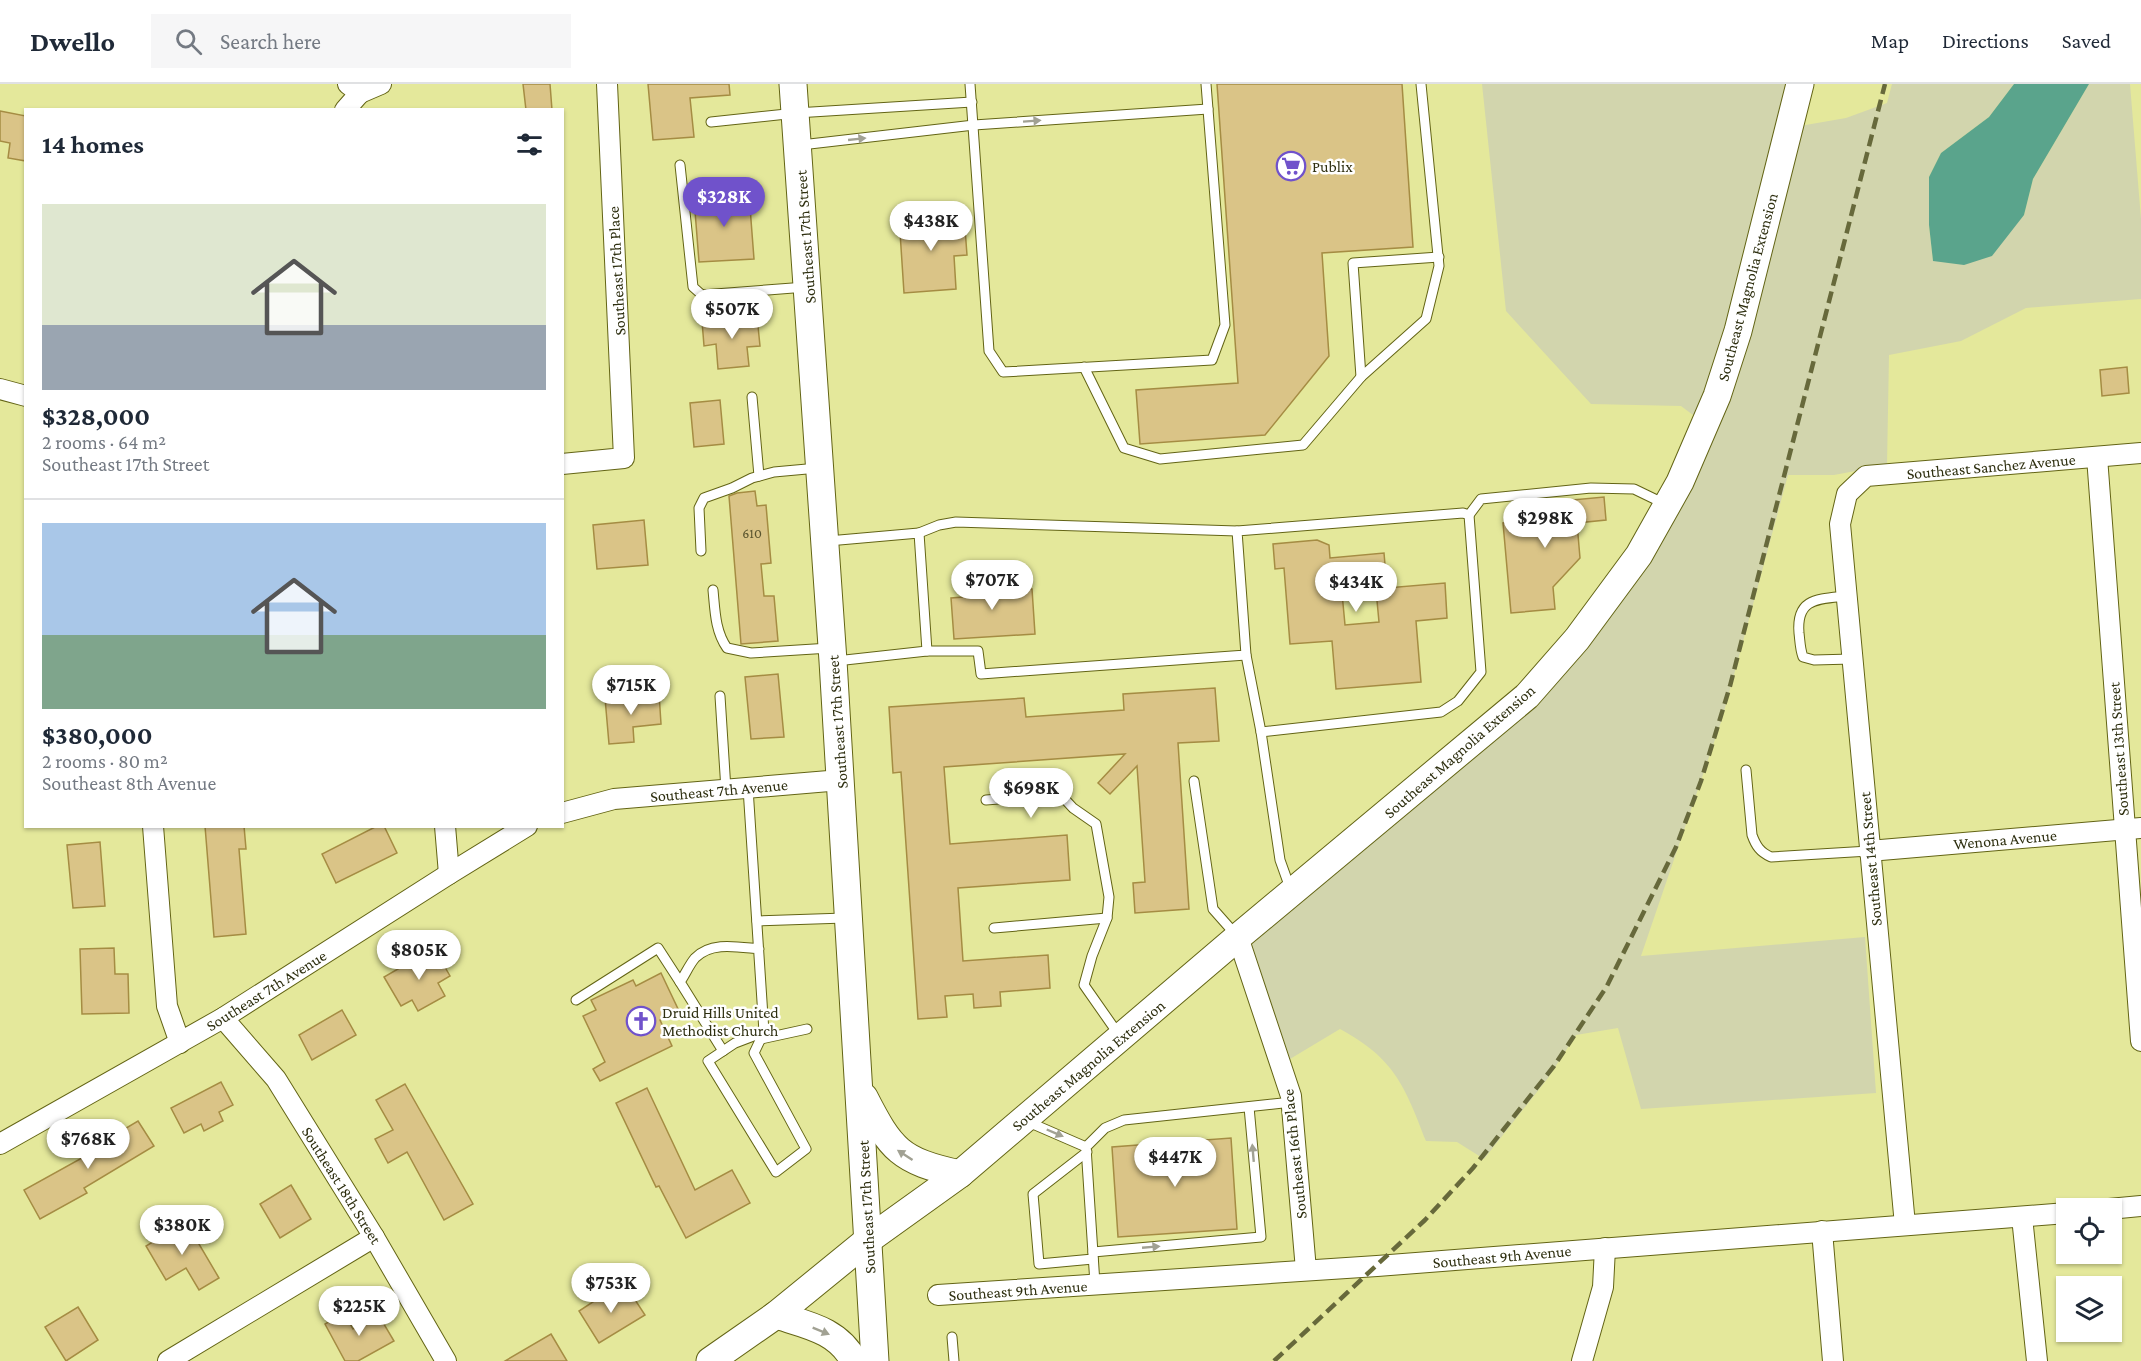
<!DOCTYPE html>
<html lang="en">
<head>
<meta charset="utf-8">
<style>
  :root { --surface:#fff; --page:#f6f6f7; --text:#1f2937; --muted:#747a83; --line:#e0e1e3; --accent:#7052cb }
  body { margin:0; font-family:"Crimson Pro",serif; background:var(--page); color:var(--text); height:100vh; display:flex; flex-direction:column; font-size:22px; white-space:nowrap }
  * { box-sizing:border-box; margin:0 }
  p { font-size:20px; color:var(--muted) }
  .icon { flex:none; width:33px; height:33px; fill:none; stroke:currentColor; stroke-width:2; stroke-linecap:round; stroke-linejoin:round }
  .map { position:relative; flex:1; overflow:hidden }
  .sheet { position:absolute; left:24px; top:24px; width:540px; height:720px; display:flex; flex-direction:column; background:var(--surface); border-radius:0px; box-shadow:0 2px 4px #0004 }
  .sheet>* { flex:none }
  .fabs { position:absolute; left:2056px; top:1114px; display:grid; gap:12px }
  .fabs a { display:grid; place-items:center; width:66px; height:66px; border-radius:0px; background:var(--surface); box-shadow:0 2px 4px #0004; font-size:30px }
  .price { position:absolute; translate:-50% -51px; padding:0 14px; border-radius:21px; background:#fff; color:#222; font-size:20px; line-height:39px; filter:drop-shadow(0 2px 3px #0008) }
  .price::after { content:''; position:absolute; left:50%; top:36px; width:18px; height:14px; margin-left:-9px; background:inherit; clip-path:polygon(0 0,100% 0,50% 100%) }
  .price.selected { background:var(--accent); color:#fff }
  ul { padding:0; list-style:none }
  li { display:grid; align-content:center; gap:12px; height:318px; padding:0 18px }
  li+li { border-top:2px solid var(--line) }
  li span { display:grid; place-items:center; height:186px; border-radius:0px; color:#555 }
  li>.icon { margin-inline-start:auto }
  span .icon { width:108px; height:108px; fill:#fffc; stroke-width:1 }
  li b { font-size:26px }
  h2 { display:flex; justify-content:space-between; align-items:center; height:72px; padding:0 18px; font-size:26px }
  header { display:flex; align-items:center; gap:36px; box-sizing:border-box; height:84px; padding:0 30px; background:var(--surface); border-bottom:2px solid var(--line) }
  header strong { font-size:28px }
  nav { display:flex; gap:33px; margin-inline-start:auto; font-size:21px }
  .search { width:420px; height:54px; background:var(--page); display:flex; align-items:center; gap:15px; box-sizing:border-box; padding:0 21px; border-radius:0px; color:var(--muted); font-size:22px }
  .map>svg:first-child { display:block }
</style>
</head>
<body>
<header>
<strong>Dwello</strong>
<div class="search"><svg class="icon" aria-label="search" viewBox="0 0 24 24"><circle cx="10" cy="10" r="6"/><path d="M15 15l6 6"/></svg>Search here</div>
<nav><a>Map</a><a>Directions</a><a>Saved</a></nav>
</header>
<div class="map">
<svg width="2141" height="1277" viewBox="0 0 2141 1277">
  <rect width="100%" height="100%" fill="#e4e89b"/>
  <g fill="#d2d5ad">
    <path d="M 1482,0 L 1789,0 L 1728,245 L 1697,334 L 1681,322 L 1591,320 L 1506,227 Z"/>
    <path d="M 1892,0 L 2014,0 L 1989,33 L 1941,69 L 1929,93 L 1929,141 L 1933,177 L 2024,131 L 2033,95 L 2089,0 L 2130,0 L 2141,135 L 2141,215 L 2026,224 L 1961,257 L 1889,271 L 1887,381 L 1834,391 L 1788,391 L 1722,635 L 1641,872 L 1865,853 L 1876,1009 L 1641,1025 L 1618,944 L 1576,951 L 1548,994 L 1484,1075 L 1457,1058 L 1426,1057 C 1405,1002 1394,974 1340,945 L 1290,975 L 1251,861 L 1341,780 L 1648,475 L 1800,42 L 1846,34 L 1887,19 Z"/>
  </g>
  <path fill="#5aa48c" d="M 2014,0 L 2089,0 L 2033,95 L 2024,131 L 1992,172 L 1964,181 L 1933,177 L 1929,141 L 1929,93 L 1941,69 L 1989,33 Z"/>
  <g fill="#dac487" stroke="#a58c43" stroke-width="1.5" fill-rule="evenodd">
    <path d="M 523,0 L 550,0 L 552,26 L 526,26 Z"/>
    <path d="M 648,0 L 729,0 L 730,11 L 690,14 L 694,53 L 653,56 Z"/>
    <path d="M 1217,0 L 1402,0 L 1413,163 L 1322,169 L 1329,272 L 1265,351 L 1140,360 L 1136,306 L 1238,299 Z"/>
    <path d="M 0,27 L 26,32 L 26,77 L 8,74 L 10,59 L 0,57 Z"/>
    <path d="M 749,110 L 754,175 L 699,178 L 694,114 Z"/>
    <path d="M 958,129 L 959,145 L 965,144 L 967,171 L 954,172 L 956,205 L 904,209 L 900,148 L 913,132 Z"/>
    <path d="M 757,232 L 760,262 L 747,263 L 749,282 L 718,285 L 716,260 L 704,262 L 702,237 Z"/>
    <path d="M 2127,283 L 2129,309 L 2102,312 L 2100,286 Z"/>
    <path d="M 720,316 L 724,360 L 694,363 L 690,319 Z"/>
    <path d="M 755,407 L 757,422 L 766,421 L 771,479 L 761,480 L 764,512 L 774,512 L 778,557 L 741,560 L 729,412 L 737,409 Z"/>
    <path d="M 1604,413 L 1606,436 L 1577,439 L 1580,474 L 1553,503 L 1555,525 L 1511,529 L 1503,439 L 1521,437 L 1520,421 Z"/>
    <path d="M 644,436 L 648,481 L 597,485 L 593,441 Z"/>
    <path d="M 1317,456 L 1329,461 L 1330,474 L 1384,469 L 1387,504 L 1445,499 L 1447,534 L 1416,537 L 1421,598 L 1336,605 L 1332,557 L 1290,560 L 1284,484 L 1275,485 L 1273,460 ZM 1376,506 L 1379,538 L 1345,541 L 1342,509 Z"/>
    <path d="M 989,492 L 990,507 L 1032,505 L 1035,550 L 954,555 L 951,514 L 963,513 L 962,494 Z"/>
    <path d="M 778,590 L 784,653 L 751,655 L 745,593 Z"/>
    <path d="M 1215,604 L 1219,657 L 1178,659 L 1189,825 L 1135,829 L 1133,799 L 1145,798 L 1137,682 L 1110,710 L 1098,699 L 1125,670 L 944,683 L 950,760 L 1067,751 L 1070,796 L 958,804 L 963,877 L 1048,871 L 1050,904 L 1000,908 L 1001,922 L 974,924 L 973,910 L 945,912 L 947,933 L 918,935 L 901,688 L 893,689 L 889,623 L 1024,614 L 1026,633 L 1124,626 L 1123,610 Z"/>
    <path d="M 659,609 L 661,640 L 633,643 L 634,658 L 609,660 L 605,614 Z"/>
    <path d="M 205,742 L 244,742 L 246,765 L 239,765 L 246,850 L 214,853 Z"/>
    <path d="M 377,742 L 384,742 L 397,769 L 336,799 L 322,770 Z"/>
    <path d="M 100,758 L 105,822 L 73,824 L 67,761 Z"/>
    <path d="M 114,864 L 115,890 L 128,890 L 129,929 L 82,930 L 80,865 Z"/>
    <path d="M 434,864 L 450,892 L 438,899 L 445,912 L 418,927 L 412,916 L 401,922 L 384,893 Z"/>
    <path d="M 661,889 L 679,927 L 660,936 L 672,962 L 600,997 L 593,985 L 605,978 L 583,932 L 596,926 L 591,916 L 633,896 L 636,902 Z"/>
    <path d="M 342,926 L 356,951 L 312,976 L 299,951 Z"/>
    <path d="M 221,998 L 233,1021 L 219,1028 L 223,1037 L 204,1047 L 201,1040 L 184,1049 L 171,1024 Z"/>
    <path d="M 405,1000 L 473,1120 L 444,1136 L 407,1068 L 388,1079 L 375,1055 L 393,1046 L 376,1016 Z"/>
    <path d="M 647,1004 L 695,1106 L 732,1086 L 750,1119 L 686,1154 L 659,1102 L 656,1103 L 616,1019 Z"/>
    <path d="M 138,1037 L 154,1062 L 84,1104 L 87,1109 L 40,1135 L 24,1106 L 91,1069 L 89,1066 Z"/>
    <path d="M 1231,1054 L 1237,1145 L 1118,1153 L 1112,1063 Z"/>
    <path d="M 291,1101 L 311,1135 L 280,1154 L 260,1120 Z"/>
    <path d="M 186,1138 L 219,1194 L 199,1206 L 186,1184 L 166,1196 L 146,1162 Z"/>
    <path d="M 628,1205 L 645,1231 L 599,1259 L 579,1227 L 611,1206 L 616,1213 Z"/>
    <path d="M 78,1223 L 98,1256 L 66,1277 L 45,1243 Z"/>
    <path d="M 344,1229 L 353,1245 L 378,1230 L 394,1257 L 358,1277 L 345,1277 L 325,1240 Z"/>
    <path d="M 551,1250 L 567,1277 L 505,1277 Z"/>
  </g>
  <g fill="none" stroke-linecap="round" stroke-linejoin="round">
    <g stroke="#636415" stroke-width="11">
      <g id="lane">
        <path d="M 970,0 L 989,267 L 1003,288 L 1212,276 L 1225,241 L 1206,0"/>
        <path d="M 711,38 L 796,29 L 972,18"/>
        <path d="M 801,61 L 974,41 L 1208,25"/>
        <path d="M 680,81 L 693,203 L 702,211 L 806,203"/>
        <path d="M 1084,283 L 1124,364 L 1160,375 L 1303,361 L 1361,293 L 1426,235 L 1439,182 L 1421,0"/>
        <path d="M 1361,293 L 1353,179 L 1439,173"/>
        <path d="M 752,313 L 759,392"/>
        <path d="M 1469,431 L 1481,415 L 1591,404 L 1634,405 L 1665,420"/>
        <path d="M 919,449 L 939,441 L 956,438 L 1237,447"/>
        <path d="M 828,457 L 919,449 L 927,567 L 836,577"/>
        <path d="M 701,467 L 699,424 L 704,414 L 732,404 L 752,394 L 774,388 L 818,384"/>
        <path d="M 713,506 C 715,526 715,547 727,564 L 751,569 L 830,564"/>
        <path d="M 1846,512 C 1818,515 1796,514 1799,549 C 1800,557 1800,565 1803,573 L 1814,576 L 1852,575"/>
        <path d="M 927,567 L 978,567 L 981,590 L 1246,571 L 1237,447 L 1463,429 L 1469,431 L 1481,588 L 1458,617 L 1441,628 L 1261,648 L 1280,776 L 1290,804"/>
        <path d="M 1246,571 L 1261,648"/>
        <path d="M 720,612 L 726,706"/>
        <path d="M 1746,686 L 1752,751 C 1756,762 1760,768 1771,773 L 1869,767"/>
        <path d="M 1194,697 L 1213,825 L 1236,851"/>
        <path d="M 748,704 L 764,948 L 754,969 L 806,1065 L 776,1088 L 708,977 L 723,967 L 680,898 C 685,891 689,881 695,874 C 711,857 738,863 759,865"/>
        <path d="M 986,716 L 1060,710 L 1073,724 L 1096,740 L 1109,813 L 1107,834 L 1092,872 L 1084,901 L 1119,951"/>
        <path d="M 757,837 L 845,834"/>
        <path d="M 994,844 L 1107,834"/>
        <path d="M 576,916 L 658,864 L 680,898"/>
        <path d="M 761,955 L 807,945"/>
        <path d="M 723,967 L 735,959 L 764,948"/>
        <path d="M 1026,1037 L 1086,1063"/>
        <path d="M 1087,1068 L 1033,1110 L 1039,1180 L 1093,1175"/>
        <path d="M 1093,1168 L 1261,1153 L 1249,1023"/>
        <path d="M 1095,1200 L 1086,1063 L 1105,1044 L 1124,1036 L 1292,1018"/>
        <path d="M 952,1253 L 954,1277"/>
      </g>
    </g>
    <g stroke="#636415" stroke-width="22">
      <g id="street">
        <path d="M 348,0 L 360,9 L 381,0"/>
        <path d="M 345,26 L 360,9"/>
        <path d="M 0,305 L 26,312"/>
        <path d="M 2097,373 L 2141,957"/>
        <path d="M 562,380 L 624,374 L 607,0"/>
        <path d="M 562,729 L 614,715 L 841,696"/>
        <path d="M 153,742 L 167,922 L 180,959"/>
        <path d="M 445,742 L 449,790"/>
        <path d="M 1869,767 L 2141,744"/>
        <path d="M 1238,853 L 1291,1012 L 1306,1186"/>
        <path d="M 223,934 L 276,995 L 374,1153 L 446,1277"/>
        <path d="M 0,1060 L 223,934 L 449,790 L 527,742"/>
        <path d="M 2109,1125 L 2141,1122"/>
        <path d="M 2022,1133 L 2037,1277"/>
        <path d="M 1905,1141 L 1840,440 L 1847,410 L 1866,392 L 2141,369"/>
        <path d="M 1822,1147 L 1833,1277"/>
        <path d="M 938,1211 L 1377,1182 L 2067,1129"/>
        <path d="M 168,1277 L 374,1153"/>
        <path d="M 1582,1277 L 1603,1203 L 1605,1164"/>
      </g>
    </g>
    <g stroke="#636415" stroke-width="29">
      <g id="secondary">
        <path d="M 793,0 L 833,577 L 875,1277"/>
        <path d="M 864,1013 C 891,1066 900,1077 960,1090"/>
        <path d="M 776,1231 C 807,1241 838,1246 854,1277"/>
        <path d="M 710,1277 L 776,1231 L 868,1156 L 960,1090 L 1238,853 L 1527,612 L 1577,555 L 1639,471 L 1680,398 L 1717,312 L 1738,247 L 1800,0"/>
      </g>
    </g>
    <use href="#lane" stroke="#fff" stroke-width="9"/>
    <use href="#street" stroke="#fff" stroke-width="20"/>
    <use href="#secondary" stroke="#fff" stroke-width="27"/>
    <path stroke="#67693b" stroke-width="4.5" stroke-dasharray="12 6" stroke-linecap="butt" d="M 1274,1277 L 1425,1136 L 1473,1084 L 1554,982 L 1607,902 L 1676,763 L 1701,697 L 1730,602 L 1885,0"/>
  </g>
  <defs><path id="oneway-solid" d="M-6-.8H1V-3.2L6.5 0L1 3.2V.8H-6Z" transform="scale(1.5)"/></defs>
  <g fill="#a1a193">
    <use href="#oneway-solid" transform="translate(1032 37) rotate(-4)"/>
    <use href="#oneway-solid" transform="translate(857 55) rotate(-6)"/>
    <use href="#oneway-solid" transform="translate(1055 1049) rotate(23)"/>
    <use href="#oneway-solid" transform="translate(1253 1069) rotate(-95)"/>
    <use href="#oneway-solid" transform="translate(905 1071) rotate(-147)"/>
    <use href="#oneway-solid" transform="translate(1151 1163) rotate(-5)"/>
    <use href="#oneway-solid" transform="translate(821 1247) rotate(22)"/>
  </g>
  <defs>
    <g id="supermarket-ring" transform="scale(1.5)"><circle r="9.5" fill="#fff" stroke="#7052cb" stroke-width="1.5"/><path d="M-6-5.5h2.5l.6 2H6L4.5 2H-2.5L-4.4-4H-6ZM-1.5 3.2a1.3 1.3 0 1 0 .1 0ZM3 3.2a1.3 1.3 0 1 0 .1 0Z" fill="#7052cb"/></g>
    <g id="church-ring" transform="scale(1.5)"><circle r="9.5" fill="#fff" stroke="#7052cb" stroke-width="1.5"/><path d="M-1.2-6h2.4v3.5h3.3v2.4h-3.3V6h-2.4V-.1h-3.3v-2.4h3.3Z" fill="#7052cb"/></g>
  </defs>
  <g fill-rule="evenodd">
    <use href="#supermarket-ring" x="1291" y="82"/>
    <use href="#church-ring" x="641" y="937"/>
  </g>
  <g text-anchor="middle" stroke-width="5" stroke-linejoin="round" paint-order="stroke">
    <g font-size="14" fill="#59542e">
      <text x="752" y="454">610</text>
    </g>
    <g font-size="16" fill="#2e2f10" stroke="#fff" text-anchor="start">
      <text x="1312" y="88">Publix</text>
      <text x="662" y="934">Druid Hills United<tspan x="662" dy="18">Methodist Church</tspan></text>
    </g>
    <g font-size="16" fill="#2e2f10" stroke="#fff">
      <text transform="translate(805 153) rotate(-94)" y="6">Southeast 17th Street</text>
      <text transform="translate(616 187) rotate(-93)" y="6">Southeast 17th Place</text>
      <text transform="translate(1747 203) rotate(-75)" y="6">Southeast Magnolia Extension</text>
      <text transform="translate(1991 382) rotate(-5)" y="6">Southeast Sanchez Avenue</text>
      <text transform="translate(837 638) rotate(-94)" y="6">Southeast 17th Street</text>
      <text transform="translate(2118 665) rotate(-94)" y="6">Southeast 13th Street</text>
      <text transform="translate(1459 667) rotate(-41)" y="6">Southeast Magnolia Extension</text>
      <text transform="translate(719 706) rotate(-5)" y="6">Southeast 7th Avenue</text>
      <text transform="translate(2005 755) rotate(-5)" y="6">Wenona Avenue</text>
      <text transform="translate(1870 775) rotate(-95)" y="6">Southeast 14th Street</text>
      <text transform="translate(266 906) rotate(-32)" y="6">Southeast 7th Avenue</text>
      <text transform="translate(1088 981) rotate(-40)" y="6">Southeast Magnolia Extension</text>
      <text transform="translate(1294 1070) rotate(-96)" y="6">Southeast 16th Place</text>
      <text transform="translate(342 1101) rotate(58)" y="6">Southeast 18th Street</text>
      <text transform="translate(866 1123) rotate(-93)" y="6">Southeast 17th Street</text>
      <text transform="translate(1502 1172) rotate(-5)" y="6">Southeast 9th Avenue</text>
      <text transform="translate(1018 1206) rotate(-4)" y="6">Southeast 9th Avenue</text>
    </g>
  </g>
</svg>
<div class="fabs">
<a><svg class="icon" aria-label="locate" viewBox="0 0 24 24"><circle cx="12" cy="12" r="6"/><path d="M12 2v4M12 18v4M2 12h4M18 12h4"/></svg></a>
<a><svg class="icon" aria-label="layers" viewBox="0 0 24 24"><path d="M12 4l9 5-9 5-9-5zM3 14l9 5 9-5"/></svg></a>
</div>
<b class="price selected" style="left:724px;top:144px">$328K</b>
<b class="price" style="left:931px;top:168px">$438K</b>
<b class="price" style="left:732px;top:256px">$507K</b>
<b class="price" style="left:1545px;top:465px">$298K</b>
<b class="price" style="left:992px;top:527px">$707K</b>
<b class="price" style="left:1356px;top:529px">$434K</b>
<b class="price" style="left:631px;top:632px">$715K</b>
<b class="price" style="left:1031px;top:735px">$698K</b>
<b class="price" style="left:419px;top:897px">$805K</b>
<b class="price" style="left:88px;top:1086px">$768K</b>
<b class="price" style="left:1175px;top:1104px">$447K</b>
<b class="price" style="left:182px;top:1172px">$380K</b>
<b class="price" style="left:611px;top:1230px">$753K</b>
<b class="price" style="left:359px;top:1253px">$225K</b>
<section class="sheet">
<h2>14 homes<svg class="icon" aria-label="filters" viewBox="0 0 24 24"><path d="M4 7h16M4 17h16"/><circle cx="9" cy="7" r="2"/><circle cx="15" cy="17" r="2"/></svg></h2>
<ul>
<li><span style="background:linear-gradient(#dfe7d0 65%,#9aa5b1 0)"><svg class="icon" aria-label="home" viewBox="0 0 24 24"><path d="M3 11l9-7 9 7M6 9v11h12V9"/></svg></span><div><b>$328,000</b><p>2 rooms · 64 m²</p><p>Southeast 17th Street</p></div></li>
<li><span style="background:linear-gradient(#a9c7e8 60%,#7fa58c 0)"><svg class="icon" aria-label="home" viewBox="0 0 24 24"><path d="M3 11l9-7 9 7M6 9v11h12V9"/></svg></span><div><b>$380,000</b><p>2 rooms · 80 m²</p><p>Southeast 8th Avenue</p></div></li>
</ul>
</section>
</div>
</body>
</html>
